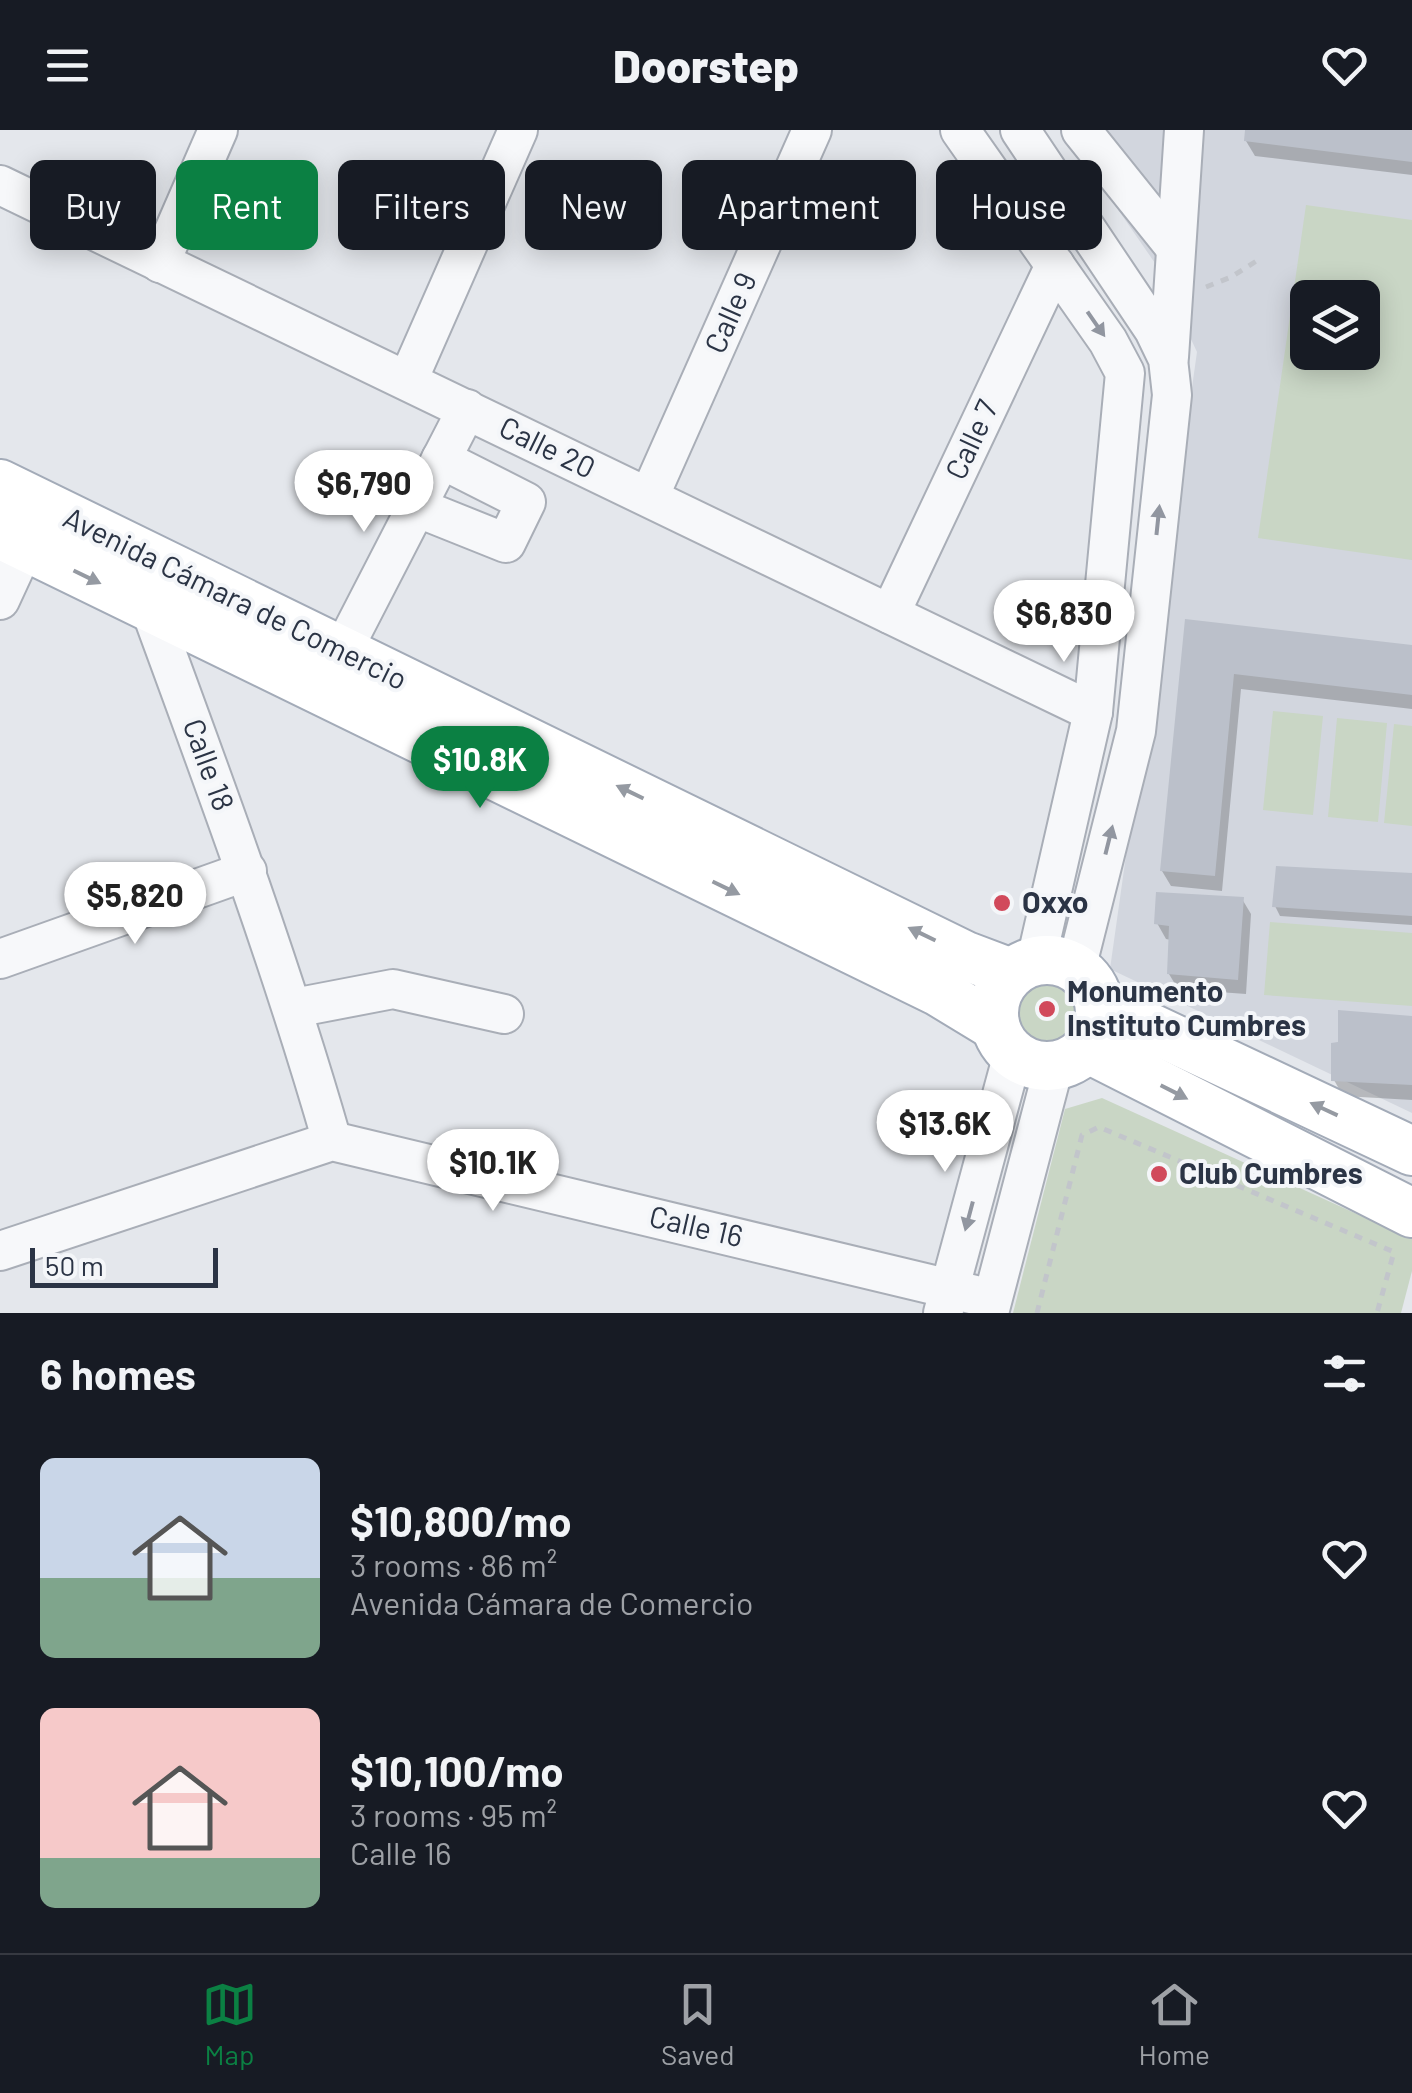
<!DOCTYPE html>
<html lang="en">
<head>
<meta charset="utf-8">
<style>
  :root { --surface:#171b24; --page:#20242c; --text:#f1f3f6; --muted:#9ea1a6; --line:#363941; --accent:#0b8043 }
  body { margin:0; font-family:Barlow,sans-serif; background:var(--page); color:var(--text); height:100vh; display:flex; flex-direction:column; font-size:38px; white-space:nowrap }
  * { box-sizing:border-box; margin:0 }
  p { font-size:32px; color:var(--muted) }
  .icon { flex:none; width:55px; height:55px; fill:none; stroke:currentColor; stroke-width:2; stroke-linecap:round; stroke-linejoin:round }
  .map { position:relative; height:1183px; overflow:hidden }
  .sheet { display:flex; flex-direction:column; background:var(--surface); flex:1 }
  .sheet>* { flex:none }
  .top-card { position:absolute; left:30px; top:30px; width:1352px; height:90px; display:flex; gap:20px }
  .tools { position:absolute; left:1290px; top:150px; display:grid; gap:20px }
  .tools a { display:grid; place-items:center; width:90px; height:90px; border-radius:15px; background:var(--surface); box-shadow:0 5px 25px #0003; font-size:50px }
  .scale { position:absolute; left:30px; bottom:25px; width:188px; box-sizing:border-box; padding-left:10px; border:5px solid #2b3445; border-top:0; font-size:28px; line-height:35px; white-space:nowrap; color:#2b3445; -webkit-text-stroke:8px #f4f6f9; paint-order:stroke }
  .price { position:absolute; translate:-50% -85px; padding:0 22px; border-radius:35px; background:#fff; color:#222; font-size:32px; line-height:65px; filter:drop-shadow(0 2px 5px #0008) }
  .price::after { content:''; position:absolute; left:50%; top:60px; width:30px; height:22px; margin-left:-15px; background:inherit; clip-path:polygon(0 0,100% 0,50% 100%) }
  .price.active { background:var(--accent); color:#fff }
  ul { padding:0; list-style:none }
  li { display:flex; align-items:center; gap:30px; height:250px; padding:0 40px }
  li span { display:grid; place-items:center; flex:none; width:280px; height:200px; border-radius:15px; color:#555 }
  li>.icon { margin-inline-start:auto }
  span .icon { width:120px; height:120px; fill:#fffc; stroke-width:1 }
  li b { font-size:42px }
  h2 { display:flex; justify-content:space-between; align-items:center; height:120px; padding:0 40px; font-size:42px }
  .chip { padding:0 35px; border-radius:15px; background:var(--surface); box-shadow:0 5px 25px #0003; font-size:35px; line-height:90px }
  .chip.active { background:var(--accent); color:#fff }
  header { display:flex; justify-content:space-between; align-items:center; height:130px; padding:0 40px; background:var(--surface); font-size:45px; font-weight:800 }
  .dock { display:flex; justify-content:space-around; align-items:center; height:140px; border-top:2px solid var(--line); background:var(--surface); font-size:28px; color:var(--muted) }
  .dock a { display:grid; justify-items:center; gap:5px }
  .dock .active { color:var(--accent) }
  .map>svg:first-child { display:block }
</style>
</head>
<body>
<header><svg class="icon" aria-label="menu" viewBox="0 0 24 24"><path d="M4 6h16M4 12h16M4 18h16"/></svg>Doorstep<svg class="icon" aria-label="heart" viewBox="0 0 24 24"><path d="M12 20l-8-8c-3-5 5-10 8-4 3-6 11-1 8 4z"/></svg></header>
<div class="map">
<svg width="1412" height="1183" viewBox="0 0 1412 1183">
  <rect width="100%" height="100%" fill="#e4e7ec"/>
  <path fill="#d2d6de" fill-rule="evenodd" d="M 1063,0 L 1412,0 L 1412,983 L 1110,839 L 1197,222 L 1157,136 ZM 1308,168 L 1362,168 L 1362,222 L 1308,222 Z"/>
  <g fill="#c9d6c5" fill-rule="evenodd">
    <path d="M 1306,75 L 1412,90 L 1412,430 L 1258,408 ZM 1308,168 L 1362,168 L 1362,222 L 1308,222 Z"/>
    <path d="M 1273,581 L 1323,586 L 1313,685 L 1263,680 Z"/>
    <path d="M 1337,588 L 1387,593 L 1378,692 L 1328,687 Z"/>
    <path d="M 1394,594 L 1412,596 L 1412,696 L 1384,693 Z"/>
    <path d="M 1270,792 L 1412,803 L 1412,876 L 1264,865 Z"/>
    <circle cx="1048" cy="881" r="35"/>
    <path d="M 1102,968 L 1412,1109 L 1412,1141 L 1401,1183 L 1013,1183 L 1065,979 Z"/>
  </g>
  <g fill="#0003">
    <path d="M 1247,0 L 1412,0 L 1412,45 L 1255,26 L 1246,11 Z"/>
    <path d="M 1187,492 L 1412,518 L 1412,579 L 1241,559 L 1222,761 L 1171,756 L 1162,741 Z"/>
    <path d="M 1412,746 L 1412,795 L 1280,786 L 1275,776 Z"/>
    <path d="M 1242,769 L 1251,784 L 1246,864 L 1178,859 L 1169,844 L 1171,810 L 1166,809 L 1157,793 Z"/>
    <path d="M 1412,888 L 1412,970 L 1343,966 L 1334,950 Z"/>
  </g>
  <g fill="#bbc0ca">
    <path d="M 1245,0 L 1412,0 L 1412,32 L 1244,11 Z"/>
    <path d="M 1185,489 L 1412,515 L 1412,565 L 1234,544 L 1215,746 L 1160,741 Z"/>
    <path d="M 1276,736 L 1412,743 L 1412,786 L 1272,777 Z"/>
    <path d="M 1156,762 L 1244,767 L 1238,850 L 1167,844 L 1169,796 L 1154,794 Z"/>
    <path d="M 1338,880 L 1412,886 L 1412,955 L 1331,951 L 1331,913 L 1338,912 Z"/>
  </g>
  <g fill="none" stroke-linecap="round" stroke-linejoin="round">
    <g stroke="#a9aeb7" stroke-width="42">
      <g id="minor">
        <path d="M 960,0 L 1108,211 L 1125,243 L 1093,582 L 1036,831"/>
        <path d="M 1020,0 L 1154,200 L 1168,229 L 1172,265 L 1136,601 L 1076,839"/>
        <path d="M 1081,0 L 1174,116"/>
        <path d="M 0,55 L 1093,582"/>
        <path d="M 160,133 L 218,0"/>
        <path d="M 1169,227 L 1184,0"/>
        <path d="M 408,250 L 518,0"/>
        <path d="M 649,367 L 812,0"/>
        <path d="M 416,377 L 506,413 L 526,372 L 441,329"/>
        <path d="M 151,460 L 150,478 C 215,655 280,830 332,1011"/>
        <path d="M 0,470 L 36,392"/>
        <path d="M 890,484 L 1055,135"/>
        <path d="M 331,543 L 467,279"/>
        <path d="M 0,829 L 247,741"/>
        <path d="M 294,878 L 393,859 L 504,884"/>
        <path d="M 0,1121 L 332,1011 L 992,1169"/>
        <path d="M 943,1183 L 1013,924"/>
        <path d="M 989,1183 L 1054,936"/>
      </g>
    </g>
    <g stroke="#a3abb8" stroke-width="52">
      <g id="major">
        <path d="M 0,354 L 966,826 L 1011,843"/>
        <path d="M 0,404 L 939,862 L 995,896"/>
        <circle cx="1047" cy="883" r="53"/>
        <path d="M 1100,874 L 1412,1021"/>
        <path d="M 1087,918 L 1412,1083"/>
      </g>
    </g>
    <g stroke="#c2c5cb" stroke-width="5" stroke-dasharray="8 8" stroke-linecap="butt">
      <path d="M 1206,157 L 1231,147 L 1258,130"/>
      <path d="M 1037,1183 L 1082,1005 L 1099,997 L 1394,1122 L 1377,1183"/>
    </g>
    <use href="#minor" stroke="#f7f8fa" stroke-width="38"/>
    <use href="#major" stroke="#fff" stroke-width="48"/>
  </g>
  <defs><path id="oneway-solid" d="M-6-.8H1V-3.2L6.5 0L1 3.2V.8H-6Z" transform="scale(2.5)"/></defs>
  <g fill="#9196a0">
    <use href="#oneway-solid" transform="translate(1096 194) rotate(55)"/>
    <use href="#oneway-solid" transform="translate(1158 390) rotate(-84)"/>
    <use href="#oneway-solid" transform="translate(1109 710) rotate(-76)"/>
    <use href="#oneway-solid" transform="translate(969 1086) rotate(105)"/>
  </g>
  <g fill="#959aa2">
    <use href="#oneway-solid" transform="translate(87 447) rotate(26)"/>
    <use href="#oneway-solid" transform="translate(630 662) rotate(-154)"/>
    <use href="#oneway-solid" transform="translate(726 758) rotate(26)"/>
    <use href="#oneway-solid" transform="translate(922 804) rotate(-154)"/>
    <use href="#oneway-solid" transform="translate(1174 962) rotate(27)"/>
    <use href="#oneway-solid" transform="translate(1324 979) rotate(-155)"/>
  </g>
  <g fill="#d1495b" stroke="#f4f6f9" stroke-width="4">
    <circle cx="1002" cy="773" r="10"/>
    <circle cx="1047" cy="879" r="10"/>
    <circle cx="1159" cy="1044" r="10"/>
  </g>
  <g text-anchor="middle" stroke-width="8" stroke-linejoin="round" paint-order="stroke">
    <g font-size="30" fill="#2b3445" stroke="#f4f6f9">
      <text transform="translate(731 183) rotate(-66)" y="10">Calle 9</text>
      <text transform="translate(972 310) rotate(-65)" y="10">Calle 7</text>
      <text transform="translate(547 318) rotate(26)" y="10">Calle 20</text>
      <text transform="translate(235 469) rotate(26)" y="10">Avenida Cámara de Comercio</text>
      <text transform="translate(208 635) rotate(70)" y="10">Calle 18</text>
      <text transform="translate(696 1097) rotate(13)" y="10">Calle 16</text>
    </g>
    <g font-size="30" font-weight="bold" fill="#2b3445" stroke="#f4f6f9" text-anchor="start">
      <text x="1022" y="783">Oxxo</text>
      <text x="1067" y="872">Monumento<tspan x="1067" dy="34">Instituto Cumbres</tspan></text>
      <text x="1179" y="1054">Club Cumbres</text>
    </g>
  </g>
</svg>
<div class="tools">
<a><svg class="icon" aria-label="layers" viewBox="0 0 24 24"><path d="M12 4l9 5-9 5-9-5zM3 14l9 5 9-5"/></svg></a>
</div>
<div class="scale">50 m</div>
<b class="price" style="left:364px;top:405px">$6,790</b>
<b class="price" style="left:1064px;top:535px">$6,830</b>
<b class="price active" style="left:480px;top:681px">$10.8K</b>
<b class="price" style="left:135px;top:817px">$5,820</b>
<b class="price" style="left:945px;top:1045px">$13.6K</b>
<b class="price" style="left:493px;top:1084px">$10.1K</b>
<div class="top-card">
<a class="chip">Buy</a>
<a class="chip active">Rent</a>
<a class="chip">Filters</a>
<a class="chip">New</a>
<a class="chip">Apartment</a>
<a class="chip">House</a>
</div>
</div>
<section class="sheet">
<h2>6 homes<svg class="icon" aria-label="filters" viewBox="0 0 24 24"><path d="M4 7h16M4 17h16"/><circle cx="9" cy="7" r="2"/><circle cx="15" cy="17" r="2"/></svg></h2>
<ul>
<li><span style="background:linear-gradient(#c9d6e8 60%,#7fa58c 0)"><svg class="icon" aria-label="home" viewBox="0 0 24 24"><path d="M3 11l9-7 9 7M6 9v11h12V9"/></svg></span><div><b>$10,800/mo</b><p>3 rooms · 86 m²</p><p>Avenida Cámara de Comercio</p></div><svg class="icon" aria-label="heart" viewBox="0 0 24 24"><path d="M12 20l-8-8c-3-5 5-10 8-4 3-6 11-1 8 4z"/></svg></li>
<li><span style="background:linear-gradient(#f6c9c9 75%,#7fa58c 0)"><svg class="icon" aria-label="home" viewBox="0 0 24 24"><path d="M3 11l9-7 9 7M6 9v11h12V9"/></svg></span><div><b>$10,100/mo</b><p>3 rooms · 95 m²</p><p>Calle 16</p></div><svg class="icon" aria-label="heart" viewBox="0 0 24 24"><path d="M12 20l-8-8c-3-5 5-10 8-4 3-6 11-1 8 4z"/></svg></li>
</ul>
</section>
<nav class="dock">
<a class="active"><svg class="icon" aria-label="map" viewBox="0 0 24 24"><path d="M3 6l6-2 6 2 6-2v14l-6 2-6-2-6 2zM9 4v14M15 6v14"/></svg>Map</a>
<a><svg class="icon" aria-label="saved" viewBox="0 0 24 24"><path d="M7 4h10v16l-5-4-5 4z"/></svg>Saved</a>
<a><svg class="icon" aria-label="home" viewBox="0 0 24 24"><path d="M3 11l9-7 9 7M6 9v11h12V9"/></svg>Home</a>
</nav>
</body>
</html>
